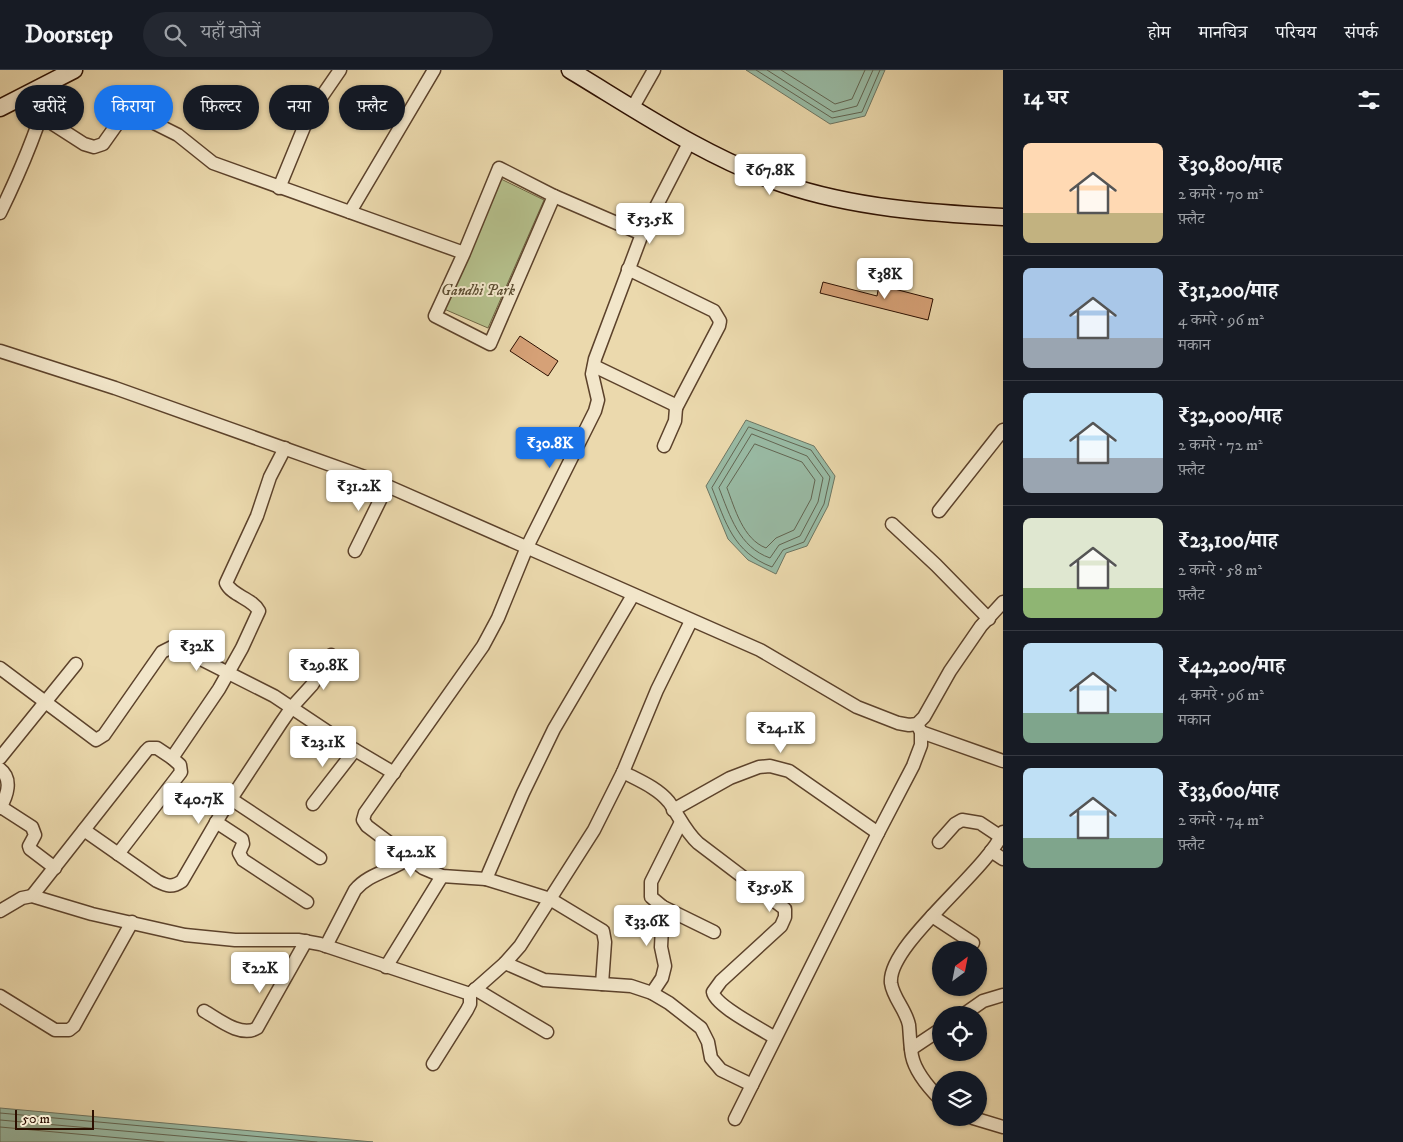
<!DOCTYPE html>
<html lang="hi">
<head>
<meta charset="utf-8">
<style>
  :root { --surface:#171b24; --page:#242831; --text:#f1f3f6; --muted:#9ea1a6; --line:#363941; --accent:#1a73e8 }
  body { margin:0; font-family:"IM FELL DW Pica","Noto Serif Devanagari",serif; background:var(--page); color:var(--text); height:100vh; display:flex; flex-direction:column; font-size:19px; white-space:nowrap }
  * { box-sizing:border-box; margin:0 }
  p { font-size:16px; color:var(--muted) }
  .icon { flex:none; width:28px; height:28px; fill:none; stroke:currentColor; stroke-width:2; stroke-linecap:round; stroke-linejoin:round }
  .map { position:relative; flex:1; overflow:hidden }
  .drawer { display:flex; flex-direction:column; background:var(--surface); width:400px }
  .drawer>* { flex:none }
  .banner { position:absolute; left:15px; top:15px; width:475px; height:45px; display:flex; gap:10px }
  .needle { width:32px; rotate:32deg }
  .fabs { position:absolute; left:932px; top:871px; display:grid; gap:10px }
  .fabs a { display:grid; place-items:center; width:55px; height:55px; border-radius:50%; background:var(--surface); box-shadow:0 1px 4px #0004; font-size:25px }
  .scale { position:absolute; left:15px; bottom:12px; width:79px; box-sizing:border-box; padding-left:5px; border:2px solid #2c0f00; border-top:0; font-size:14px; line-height:18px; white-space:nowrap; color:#2c0f00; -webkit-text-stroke:4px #f2e6ca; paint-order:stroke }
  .price { position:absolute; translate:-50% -42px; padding:0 11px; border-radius:5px; background:#fff; color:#222; font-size:16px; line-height:32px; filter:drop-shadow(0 1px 2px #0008) }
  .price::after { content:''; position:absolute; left:50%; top:30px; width:15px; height:11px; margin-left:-8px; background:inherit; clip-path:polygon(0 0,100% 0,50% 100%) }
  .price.selected { background:var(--accent); color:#fff }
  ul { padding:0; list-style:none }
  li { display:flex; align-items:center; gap:15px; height:125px; padding:0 20px }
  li+li { border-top:1px solid var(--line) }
  li span { display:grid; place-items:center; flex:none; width:140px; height:100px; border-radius:8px; color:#555 }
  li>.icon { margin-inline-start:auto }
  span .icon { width:60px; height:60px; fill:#fffc; stroke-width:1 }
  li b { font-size:21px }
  h2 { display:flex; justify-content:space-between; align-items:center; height:60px; padding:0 20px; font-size:21px }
  .pill { padding:0 18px; border-radius:22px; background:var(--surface); box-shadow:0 1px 4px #0004; font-size:18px; line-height:45px }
  .pill.selected { background:var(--accent); color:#fff }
  header { display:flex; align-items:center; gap:30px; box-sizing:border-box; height:70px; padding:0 25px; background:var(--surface); border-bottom:1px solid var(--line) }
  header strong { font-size:24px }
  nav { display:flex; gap:28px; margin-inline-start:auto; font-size:18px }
  .search { width:350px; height:45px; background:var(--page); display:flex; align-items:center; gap:12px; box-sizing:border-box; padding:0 18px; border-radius:28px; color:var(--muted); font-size:19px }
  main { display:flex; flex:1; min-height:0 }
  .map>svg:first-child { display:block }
</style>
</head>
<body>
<header>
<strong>Doorstep</strong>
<div class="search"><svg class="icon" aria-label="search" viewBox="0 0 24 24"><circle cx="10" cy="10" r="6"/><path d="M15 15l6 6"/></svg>यहाँ खोजें</div>
<nav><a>होम</a><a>मानचित्र</a><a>परिचय</a><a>संपर्क</a></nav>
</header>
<main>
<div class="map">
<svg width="1003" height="1072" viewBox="0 0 1003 1072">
  <rect width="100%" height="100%" fill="#ebd9ad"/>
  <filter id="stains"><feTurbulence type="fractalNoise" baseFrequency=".004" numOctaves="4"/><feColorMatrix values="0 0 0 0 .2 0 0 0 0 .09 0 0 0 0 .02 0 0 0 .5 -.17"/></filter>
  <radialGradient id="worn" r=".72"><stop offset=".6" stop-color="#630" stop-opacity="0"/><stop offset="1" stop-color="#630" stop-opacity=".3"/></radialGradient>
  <path fill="#b5c08c" stroke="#706846" d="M 501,109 L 544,130 L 488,258 L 444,239 Z"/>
  <g fill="#99bba5" stroke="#6d7663">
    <path d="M 746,0 L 885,0 L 865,46 L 830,54 Z"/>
    <path d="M 746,350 L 814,376 L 835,406 L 828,436 L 807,476 L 786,483 L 776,504 L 748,490 L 728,469 L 706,416 Z"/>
    <path d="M 0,1038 L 373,1072 L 0,1072 Z"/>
  </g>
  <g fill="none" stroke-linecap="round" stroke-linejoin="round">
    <g stroke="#626552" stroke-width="1">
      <path d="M 756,0 L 832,48 L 862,42 L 880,0"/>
      <path d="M 767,0 L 833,42 L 857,36 L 873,0"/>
      <path d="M 781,0 L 835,34 L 852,29 L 865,0"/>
      <path d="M 749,357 L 811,380 L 830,407 L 824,434 L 804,472 L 783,480 L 772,497 C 733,482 726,453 712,418 Z"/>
      <path d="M 752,364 L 807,386 L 823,408 L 818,432 L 800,466 L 779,475 L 770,488 C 739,477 730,446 719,418 Z"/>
      <path d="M 755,374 L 802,392 L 815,410 L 811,429 L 794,460 L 776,468 L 766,478 C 743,469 735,439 727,418 Z"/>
      <path d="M 0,1043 L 317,1072"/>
      <path d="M 0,1050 L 247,1072"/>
      <path d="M 0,1057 L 164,1072"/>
    </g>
  </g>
  <g fill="#d6a177" stroke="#2c0f00">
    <path d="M 823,212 L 877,226 L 879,215 L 933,229 L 928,250 L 820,223 Z"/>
    <path d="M 520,266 L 558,291 L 548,306 L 510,281 Z"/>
  </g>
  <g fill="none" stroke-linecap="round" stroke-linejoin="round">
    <g stroke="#5c422b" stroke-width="15">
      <g id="street">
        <path d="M 633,37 L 654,0"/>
        <path d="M 42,47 L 84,74 L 94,77 L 103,74 L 120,50 L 127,45 L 138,45 L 178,65 L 213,93 L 464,183 L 435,246 L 490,274 L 554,126 L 499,98 L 464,183"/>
        <path d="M 279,118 L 309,45 L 340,0"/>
        <path d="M 554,126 L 642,164 L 690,71"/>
        <path d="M 350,142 L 434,0"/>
        <path d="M 0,143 C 21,100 39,58 51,12"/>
        <path d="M 628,199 L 714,241 L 720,251 L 719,256 L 676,338"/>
        <path d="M 0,281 L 115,318 L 376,411 L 760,580 L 857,637 L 898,653 L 909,655 L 917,654 L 924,647 L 950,601 L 981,556 L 1003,532"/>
        <path d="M 594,296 L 673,334 L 676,338 L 675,351 L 664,376"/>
        <path d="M 939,441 L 1003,360"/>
        <path d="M 892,454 L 936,495 L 989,549"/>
        <path d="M 355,481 L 387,416"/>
        <path d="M 633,525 L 554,659 L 523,723 L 486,809 L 442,806 L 423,798 L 367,756 L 363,750 L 365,743 L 483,576 L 498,548 L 527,477 L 595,341 L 598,330 L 592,304 L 595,289 L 642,164"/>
        <path d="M 0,598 L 96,670 L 104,665 L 162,582 L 172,577 L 179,578 L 274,626 L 355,680 L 394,703"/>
        <path d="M 921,662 L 1003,691"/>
        <path d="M 0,688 L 76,594"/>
        <path d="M 0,699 C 13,709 7,726 0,738"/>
        <path d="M 623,702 C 638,710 658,718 669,732 C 679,746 685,761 698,773 L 785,839 L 785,847 L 781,856 L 721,911 L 713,922 C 715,936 762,959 775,968"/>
        <path d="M 231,729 L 320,788"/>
        <path d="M 313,734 L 355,680"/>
        <path d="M 1,737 L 32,757 L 35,765 L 29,776 L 30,779 L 55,798"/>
        <path d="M 673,740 L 730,708 L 759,697 L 770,696 L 789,701 L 878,763"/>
        <path d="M 216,752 L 242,769 L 243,774 L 239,783 L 243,790 L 307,832"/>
        <path d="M 681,752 L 651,812 L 651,827 L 663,837 L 714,862"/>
        <path d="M 84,760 L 157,811 C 167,816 172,818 182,811 L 221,744 L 281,653 L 292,637 L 312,615 L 331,585"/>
        <path d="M 939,772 L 955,754 L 962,750 L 980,753 L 1001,767"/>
        <path d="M 991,781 L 1003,789"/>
        <path d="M 118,784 L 181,702 L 180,695 L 172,688"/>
        <path d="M 486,809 L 550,829 L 603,861 L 605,872 L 602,914"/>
        <path d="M 32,826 L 146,681 L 149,678 L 157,678 L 172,688 L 219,619 L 242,578 L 259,541 C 252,528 232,526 226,513 L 257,446 L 270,407 L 285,378"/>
        <path d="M 0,841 L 22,828 L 32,826 L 92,844 L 185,865 L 235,870 L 298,870 L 320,874 L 470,924 L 505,893 L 520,876 L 594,760 L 623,702 L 657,620 L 691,551"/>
        <path d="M 932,846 L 973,873"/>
        <path d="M 326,876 L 355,820 C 369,803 392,801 409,788"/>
        <path d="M 505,893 L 544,910 L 631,916 L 652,923 L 669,933 L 701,958 L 708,972 L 711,988 L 721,1000 L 752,1015"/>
        <path d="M 386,897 L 442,806"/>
        <path d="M 475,919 L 547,962"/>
        <path d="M 652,923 L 662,908 L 665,896 L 661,877 L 663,837"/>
        <path d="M 0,926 L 55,960 L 69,960 L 74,956 L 132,852"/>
        <path d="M 204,941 C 218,949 241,968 257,958 L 306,871"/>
        <path d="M 963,945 L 983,931 L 1003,925"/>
        <path d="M 911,979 L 941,959"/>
        <path d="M 433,994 L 467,940 L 470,934 L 470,924"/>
        <path d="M 941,1030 C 930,1019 915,1001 912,986 C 910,976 910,965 909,955 C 906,940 893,928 891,913 C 887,875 987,801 1003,762"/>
        <path d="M 973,1048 L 1003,1057"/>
        <path d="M 735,1049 L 878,763 L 913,696 L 921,675 L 921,662 L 917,654"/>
      </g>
    </g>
    <g stroke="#2c0f00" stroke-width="19">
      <g id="secondary">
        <path d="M 570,0 C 638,41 707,88 783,114 C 854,138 929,143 1003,147"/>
        <path d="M 0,38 L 74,0"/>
      </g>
    </g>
    <use href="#street" stroke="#f2e6ca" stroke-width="12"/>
    <use href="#secondary" stroke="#f2e6ca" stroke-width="16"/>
  </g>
  <g text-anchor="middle" stroke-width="4" stroke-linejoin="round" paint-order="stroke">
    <g font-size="15" font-style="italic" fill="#5c4d31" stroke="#f2e6ca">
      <text x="478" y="225">Gandhi Park</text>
    </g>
  </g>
  <rect width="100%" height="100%" filter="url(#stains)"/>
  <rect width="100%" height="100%" fill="url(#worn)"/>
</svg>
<div class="fabs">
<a><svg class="needle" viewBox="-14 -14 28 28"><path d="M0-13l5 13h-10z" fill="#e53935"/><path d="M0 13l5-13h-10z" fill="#9ea1a6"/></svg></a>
<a><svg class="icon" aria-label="locate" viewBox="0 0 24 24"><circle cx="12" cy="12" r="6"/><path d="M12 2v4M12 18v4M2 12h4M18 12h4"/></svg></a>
<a><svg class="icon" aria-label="layers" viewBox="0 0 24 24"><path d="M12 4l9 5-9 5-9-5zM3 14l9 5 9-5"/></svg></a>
</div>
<div class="scale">50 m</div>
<b class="price" style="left:770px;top:126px">₹67.8K</b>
<b class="price" style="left:650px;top:175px">₹53.5K</b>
<b class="price" style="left:885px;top:230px">₹38K</b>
<b class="price selected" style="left:550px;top:399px">₹30.8K</b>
<b class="price" style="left:359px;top:442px">₹31.2K</b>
<b class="price" style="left:197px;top:602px">₹32K</b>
<b class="price" style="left:324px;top:621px">₹29.8K</b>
<b class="price" style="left:781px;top:684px">₹24.1K</b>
<b class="price" style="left:323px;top:698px">₹23.1K</b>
<b class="price" style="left:199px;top:755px">₹40.7K</b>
<b class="price" style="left:411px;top:808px">₹42.2K</b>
<b class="price" style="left:770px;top:843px">₹35.9K</b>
<b class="price" style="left:647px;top:877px">₹33.6K</b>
<b class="price" style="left:260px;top:924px">₹22K</b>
<div class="banner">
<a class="pill">खरीदें</a>
<a class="pill selected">किराया</a>
<a class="pill">फ़िल्टर</a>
<a class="pill">नया</a>
<a class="pill">फ़्लैट</a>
</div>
</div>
<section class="drawer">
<h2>14 घर<svg class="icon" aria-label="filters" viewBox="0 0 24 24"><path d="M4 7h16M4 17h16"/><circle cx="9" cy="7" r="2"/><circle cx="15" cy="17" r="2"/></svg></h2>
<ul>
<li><span style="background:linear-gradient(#ffd9b3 70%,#c2b280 0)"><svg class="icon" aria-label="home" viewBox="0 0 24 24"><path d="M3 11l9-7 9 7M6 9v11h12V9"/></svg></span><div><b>₹30,800/माह</b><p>2 कमरे · 70 m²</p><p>फ़्लैट</p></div></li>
<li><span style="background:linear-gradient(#a9c7e8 70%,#9aa5b1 0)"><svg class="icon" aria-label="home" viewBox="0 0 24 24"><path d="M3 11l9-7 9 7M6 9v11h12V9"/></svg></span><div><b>₹31,200/माह</b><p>4 कमरे · 96 m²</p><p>मकान</p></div></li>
<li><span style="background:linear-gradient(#bfe0f5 65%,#9aa5b1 0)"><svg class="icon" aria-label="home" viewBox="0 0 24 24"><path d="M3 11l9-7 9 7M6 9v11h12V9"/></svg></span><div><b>₹32,000/माह</b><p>2 कमरे · 72 m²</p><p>फ़्लैट</p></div></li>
<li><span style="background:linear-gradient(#dfe7d0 70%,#8fb573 0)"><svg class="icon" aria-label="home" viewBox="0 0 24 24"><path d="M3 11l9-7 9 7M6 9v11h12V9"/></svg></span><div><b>₹23,100/माह</b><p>2 कमरे · 58 m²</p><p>फ़्लैट</p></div></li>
<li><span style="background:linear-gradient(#bfe0f5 70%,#7fa58c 0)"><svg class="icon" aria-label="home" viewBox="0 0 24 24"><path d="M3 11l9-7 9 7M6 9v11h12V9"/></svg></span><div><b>₹42,200/माह</b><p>4 कमरे · 96 m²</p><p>मकान</p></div></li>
<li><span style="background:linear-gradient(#bfe0f5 70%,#7fa58c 0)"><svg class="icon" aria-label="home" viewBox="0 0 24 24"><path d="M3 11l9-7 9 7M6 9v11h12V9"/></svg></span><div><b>₹33,600/माह</b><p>2 कमरे · 74 m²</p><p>फ़्लैट</p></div></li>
</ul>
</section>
</main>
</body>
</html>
